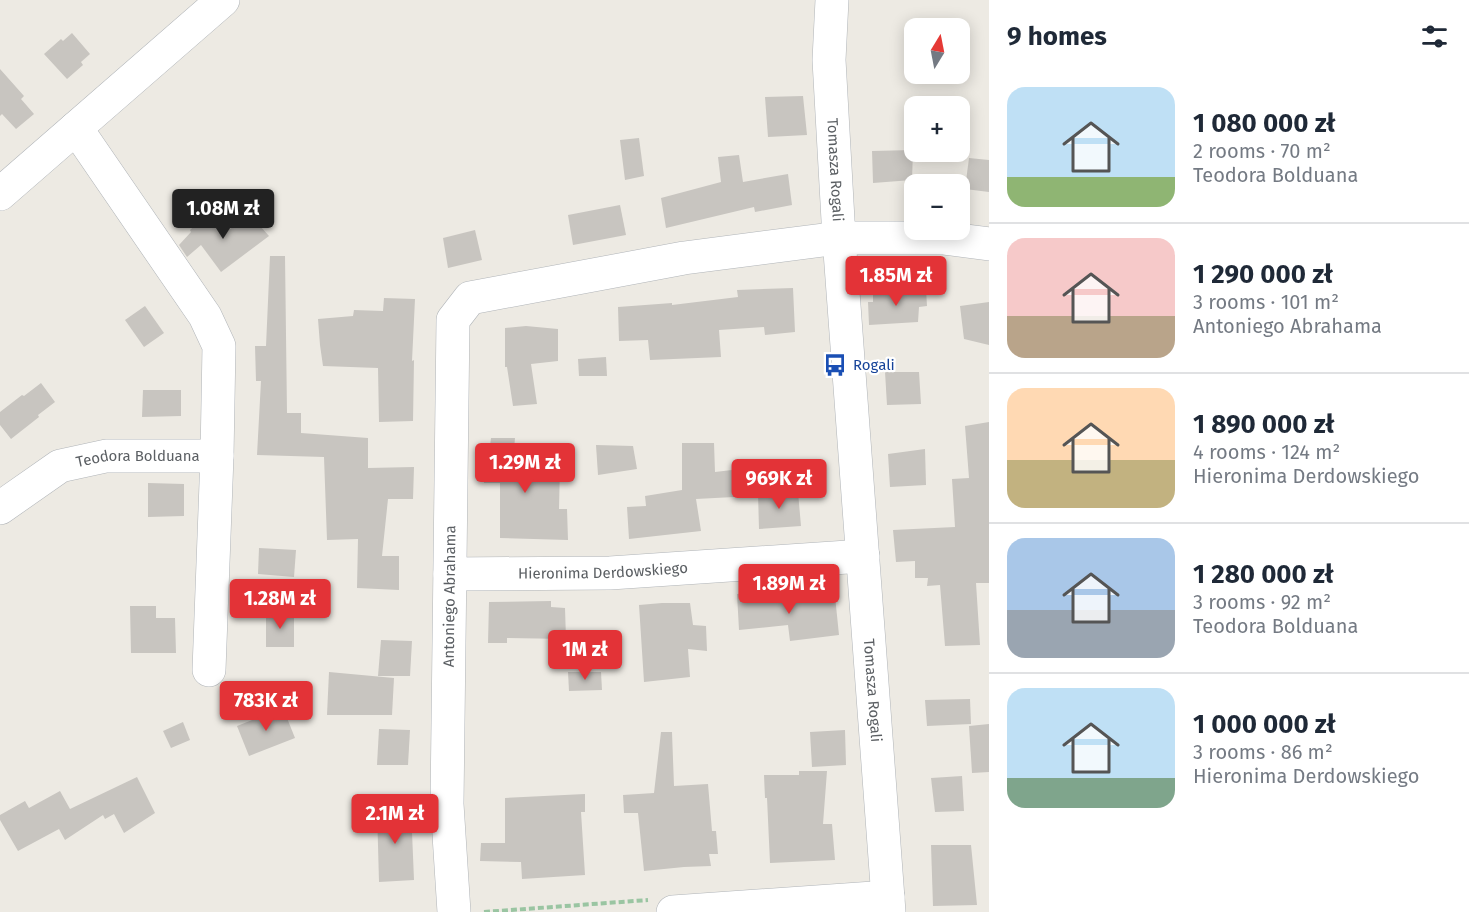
<!DOCTYPE html>
<html lang="en">
<head>
<meta charset="utf-8">
<style>
  :root { --surface:#fff; --page:#f2f2f3; --text:#1f2937; --muted:#747a83; --line:#e0e1e3; --accent:#e33337 }
  body { margin:0; font-family:"Fira Sans",sans-serif; background:var(--page); color:var(--text); height:100vh; display:flex; flex-direction:column; font-size:22px; white-space:nowrap }
  * { box-sizing:border-box; margin:0 }
  p { font-size:20px; color:var(--muted) }
  .icon { flex:none; width:33px; height:33px; fill:none; stroke:currentColor; stroke-width:2; stroke-linecap:round; stroke-linejoin:round }
  .map { position:relative; flex:1; overflow:hidden }
  .drawer { display:flex; flex-direction:column; background:var(--surface); width:480px }
  .drawer>* { flex:none }
  .needle { width:39px; rotate:10deg }
  .buttons { position:absolute; left:904px; top:18px; display:grid; gap:12px }
  .buttons a { display:grid; place-items:center; width:66px; height:66px; border-radius:12px; background:var(--surface); box-shadow:0 3px 15px #0003; font-size:30px }
  .price { position:absolute; translate:-50% -51px; padding:0 14px; border-radius:6px; background:var(--accent); color:#fff; font-size:20px; line-height:39px; filter:drop-shadow(0 2px 3px #0008) }
  .price::after { content:''; position:absolute; left:50%; top:36px; width:18px; height:14px; margin-left:-9px; background:inherit; clip-path:polygon(0 0,100% 0,50% 100%) }
  .price.active { background:#222; color:#fff }
  ul { padding:0; list-style:none }
  li { display:flex; align-items:center; gap:18px; height:150px; padding:0 18px }
  li+li { border-top:2px solid var(--line) }
  li span { display:grid; place-items:center; flex:none; width:168px; height:120px; border-radius:18px; color:#555 }
  li>.icon { margin-inline-start:auto }
  span .icon { width:72px; height:72px; fill:#fffc; stroke-width:1 }
  li b { font-size:26px }
  h2 { display:flex; justify-content:space-between; align-items:center; height:72px; padding:0 18px; font-size:26px }
  main { display:flex; flex:1; min-height:0 }
  .map>svg:first-child { display:block }
</style>
</head>
<body>
<main>
<div class="map">
<svg width="989" height="912" viewBox="0 0 989 912">
  <rect width="100%" height="100%" fill="#edeae3"/>
  <g fill="#c8c5c0">
    <path d="M 72,33 L 90,54 L 81,62 L 83,65 L 67,79 L 44,54 L 61,39 L 63,41 Z"/>
    <path d="M 0,69 L 24,96 L 21,99 L 34,114 L 16,129 L 2,114 L 0,116 Z"/>
    <path d="M 803,96 L 807,135 L 768,137 L 765,97 Z"/>
    <path d="M 639,138 L 644,176 L 625,180 L 620,140 Z"/>
    <path d="M 913,150 L 912,180 L 873,183 L 872,151 Z"/>
    <path d="M 739,155 L 743,182 L 788,174 L 792,205 L 755,212 L 754,207 L 666,228 L 661,198 L 721,182 L 718,157 Z"/>
    <path d="M 969,158 L 989,160 L 989,192 L 965,189 Z"/>
    <path d="M 620,205 L 626,235 L 573,245 L 568,215 Z"/>
    <path d="M 212,210 L 226,231 L 252,217 L 269,236 L 221,272 L 201,245 L 187,257 L 179,245 L 191,232 L 190,230 Z"/>
    <path d="M 475,230 L 482,260 L 448,268 L 443,238 Z"/>
    <path d="M 270,256 L 285,256 L 287,413 L 301,413 L 301,433 L 368,438 L 368,468 L 414,467 L 413,499 L 388,499 L 382,556 L 399,556 L 399,590 L 357,588 L 358,539 L 327,540 L 324,457 L 257,455 L 261,381 L 256,381 L 255,346 L 266,346 Z"/>
    <path d="M 793,288 L 795,332 L 765,335 L 764,327 L 719,330 L 721,357 L 650,360 L 648,340 L 619,341 L 618,307 L 672,303 L 672,305 L 738,297 L 737,290 Z"/>
    <path d="M 926,289 L 927,306 L 919,307 L 918,322 L 869,325 L 868,302 L 873,302 L 873,292 Z"/>
    <path d="M 384,298 L 415,299 L 412,361 L 414,360 L 413,421 L 379,422 L 378,368 L 323,366 L 320,345 L 318,319 L 353,316 L 354,310 L 383,311 Z"/>
    <path d="M 989,302 L 989,345 L 964,339 L 960,306 Z"/>
    <path d="M 145,306 L 164,333 L 144,347 L 125,320 Z"/>
    <path d="M 526,326 L 558,329 L 558,361 L 531,364 L 537,404 L 513,406 L 507,367 L 505,367 L 505,328 Z"/>
    <path d="M 606,357 L 607,376 L 579,376 L 578,359 Z"/>
    <path d="M 885,372 L 919,372 L 921,404 L 887,405 Z"/>
    <path d="M 41,383 L 55,402 L 38,415 L 39,417 L 11,439 L 0,425 L 0,412 L 22,395 L 24,396 Z"/>
    <path d="M 143,390 L 181,390 L 181,416 L 142,417 Z"/>
    <path d="M 989,422 L 989,583 L 976,583 L 980,645 L 945,646 L 940,585 L 927,586 L 928,578 L 915,578 L 915,561 L 896,562 L 893,530 L 955,527 L 952,479 L 969,478 L 965,426 Z"/>
    <path d="M 491,438 L 515,438 L 513,461 L 560,465 L 559,509 L 567,509 L 568,540 L 500,538 L 500,483 L 484,483 L 480,446 L 490,446 Z"/>
    <path d="M 682,443 L 714,443 L 715,472 L 732,470 L 734,497 L 696,499 L 701,531 L 629,539 L 627,507 L 646,506 L 645,496 L 682,490 Z"/>
    <path d="M 596,445 L 633,446 L 637,469 L 598,475 Z"/>
    <path d="M 925,449 L 926,485 L 890,487 L 888,454 Z"/>
    <path d="M 148,483 L 184,484 L 184,516 L 148,517 Z"/>
    <path d="M 777,492 L 798,492 L 801,526 L 759,529 L 758,493 Z"/>
    <path d="M 259,548 L 296,550 L 294,577 L 258,574 Z"/>
    <path d="M 774,590 L 775,602 L 810,601 L 810,597 L 835,596 L 839,635 L 790,641 L 788,625 L 739,630 L 737,594 Z"/>
    <path d="M 551,601 L 551,607 L 565,608 L 566,639 L 507,638 L 507,643 L 488,643 L 489,602 Z"/>
    <path d="M 662,603 L 690,603 L 693,625 L 706,626 L 707,651 L 688,649 L 690,677 L 644,682 L 639,605 Z"/>
    <path d="M 130,606 L 156,606 L 156,618 L 175,618 L 176,653 L 131,653 Z"/>
    <rect x="266" y="613" width="28" height="34"/>
    <path d="M 381,640 L 412,641 L 410,676 L 378,676 Z"/>
    <path d="M 329,672 L 394,678 L 392,715 L 327,715 Z"/>
    <path d="M 568,672 L 601,672 L 602,690 L 569,691 Z"/>
    <path d="M 970,699 L 971,724 L 927,726 L 925,700 Z"/>
    <path d="M 283,708 L 295,738 L 249,756 L 237,726 Z"/>
    <path d="M 183,722 L 190,740 L 171,748 L 163,731 Z"/>
    <path d="M 989,724 L 989,772 L 972,773 L 969,726 Z"/>
    <path d="M 379,729 L 410,730 L 408,765 L 377,765 Z"/>
    <path d="M 845,730 L 846,765 L 812,767 L 810,732 Z"/>
    <path d="M 661,732 L 672,732 L 674,786 L 708,784 L 712,831 L 716,831 L 718,854 L 709,854 L 711,866 L 684,867 L 644,871 L 638,813 L 624,813 L 623,795 L 654,793 Z"/>
    <path d="M 799,771 L 827,771 L 823,824 L 832,824 L 835,860 L 770,863 L 767,798 L 765,798 L 764,775 L 799,775 Z"/>
    <path d="M 962,776 L 964,811 L 935,812 L 931,778 Z"/>
    <path d="M 137,777 L 155,813 L 124,833 L 114,814 L 105,819 L 103,815 L 65,840 L 59,829 L 18,851 L 0,820 L 0,815 L 25,801 L 29,808 L 60,791 L 70,809 Z"/>
    <path d="M 585,794 L 585,812 L 581,812 L 585,875 L 522,879 L 521,862 L 480,861 L 481,843 L 505,843 L 505,798 Z"/>
    <path d="M 411,808 L 414,880 L 379,882 L 377,809 Z"/>
    <path d="M 931,845 L 971,845 L 977,905 L 933,906 Z"/>
  </g>
  <g fill="none" stroke-linecap="round" stroke-linejoin="round">
    <g stroke="#b0b4b8" stroke-width="34">
      <g id="minor">
        <path id="s1" d="M 832,0 L 829,60 L 839,238 L 889,912"/>
        <path d="M 76,128 L 205,316 L 219,346 L 217,456 L 209,670"/>
        <path d="M 0,194 L 223,0"/>
        <path id="s2" d="M 0,508 L 60,466 L 106,456 L 217,456"/>
        <path id="s3" d="M 450,574 L 610,573 L 863,556"/>
        <path id="s4" d="M 454,912 L 447,804 L 453,320 L 470,298 L 684,258 L 839,238 L 943,238 L 989,244"/>
        <path d="M 673,912 L 888,897"/>
      </g>
    </g>
    <path stroke="#9ac5a2" stroke-width="4" stroke-dasharray="6 3" stroke-linecap="butt" d="M 484,912 L 648,900"/>
    <use href="#minor" stroke="#fff" stroke-width="33"/>
  </g>
  <defs>
    <g id="bus-bare" transform="scale(1.8)"><path d="M-5-6H5V4H4V6H2V4H-2V6H-4V4H-5ZM-3.5-4V0h7V-4ZM-3.5 1.2v1.5H-2V1.2ZM2 1.2v1.5H3.5V1.2Z" fill="#1a4fb4" stroke="#fff" stroke-width="2.5" paint-order="stroke"/></g>
  </defs>
  <g fill-rule="evenodd">
    <use href="#bus-bare" x="835" y="365"/>
  </g>
  <g text-anchor="middle" stroke-width="4.5" stroke-linejoin="round" paint-order="stroke">
    <g font-size="15" fill="#5b5f63" stroke="#fff">
      <text dy="5" stroke="none"><textPath href="#s1" startOffset="170">Tomasza Rogali</textPath></text>
      <text dy="5" stroke="none"><textPath href="#s2" startOffset="152">Teodora Bolduana</textPath></text>
      <text dy="5" stroke="none"><textPath href="#s3" startOffset="153">Hieronima Derdowskiego</textPath></text>
      <text dy="5" stroke="none"><textPath href="#s4" startOffset="316">Antoniego Abrahama</textPath></text>
      <text dy="5" stroke="none"><textPath href="#s1" startOffset="692">Tomasza Rogali</textPath></text>
    </g>
    <g font-size="15" fill="#164399" stroke="#fff" text-anchor="start">
      <text x="853" y="370">Rogali</text>
    </g>
  </g>
</svg>
<div class="buttons">
<a><svg class="needle" viewBox="-14 -14 28 28"><path d="M0-13l5 13h-10z" fill="#e53935"/><path d="M0 13l5-13h-10z" fill="#747a83"/></svg></a>
<a>+</a>
<a>−</a>
</div>
<b class="price active" style="left:223px;top:240px">1.08M zł</b>
<b class="price" style="left:896px;top:307px">1.85M zł</b>
<b class="price" style="left:525px;top:494px">1.29M zł</b>
<b class="price" style="left:779px;top:510px">969K zł</b>
<b class="price" style="left:789px;top:615px">1.89M zł</b>
<b class="price" style="left:280px;top:630px">1.28M zł</b>
<b class="price" style="left:585px;top:681px">1M zł</b>
<b class="price" style="left:266px;top:732px">783K zł</b>
<b class="price" style="left:395px;top:845px">2.1M zł</b>
</div>
<section class="drawer">
<h2>9 homes<svg class="icon" aria-label="filters" viewBox="0 0 24 24"><path d="M4 7h16M4 17h16"/><circle cx="9" cy="7" r="2"/><circle cx="15" cy="17" r="2"/></svg></h2>
<ul>
<li><span style="background:linear-gradient(#bfe0f5 75%,#8fb573 0)"><svg class="icon" aria-label="home" viewBox="0 0 24 24"><path d="M3 11l9-7 9 7M6 9v11h12V9"/></svg></span><div><b>1 080 000 zł</b><p>2 rooms · 70 m²</p><p>Teodora Bolduana</p></div></li>
<li><span style="background:linear-gradient(#f6c9c9 65%,#b9a48a 0)"><svg class="icon" aria-label="home" viewBox="0 0 24 24"><path d="M3 11l9-7 9 7M6 9v11h12V9"/></svg></span><div><b>1 290 000 zł</b><p>3 rooms · 101 m²</p><p>Antoniego Abrahama</p></div></li>
<li><span style="background:linear-gradient(#ffd9b3 60%,#c2b280 0)"><svg class="icon" aria-label="home" viewBox="0 0 24 24"><path d="M3 11l9-7 9 7M6 9v11h12V9"/></svg></span><div><b>1 890 000 zł</b><p>4 rooms · 124 m²</p><p>Hieronima Derdowskiego</p></div></li>
<li><span style="background:linear-gradient(#a9c7e8 60%,#9aa5b1 0)"><svg class="icon" aria-label="home" viewBox="0 0 24 24"><path d="M3 11l9-7 9 7M6 9v11h12V9"/></svg></span><div><b>1 280 000 zł</b><p>3 rooms · 92 m²</p><p>Teodora Bolduana</p></div></li>
<li><span style="background:linear-gradient(#bfe0f5 75%,#7fa58c 0)"><svg class="icon" aria-label="home" viewBox="0 0 24 24"><path d="M3 11l9-7 9 7M6 9v11h12V9"/></svg></span><div><b>1 000 000 zł</b><p>3 rooms · 86 m²</p><p>Hieronima Derdowskiego</p></div></li>
</ul>
</section>
</main>
</body>
</html>
